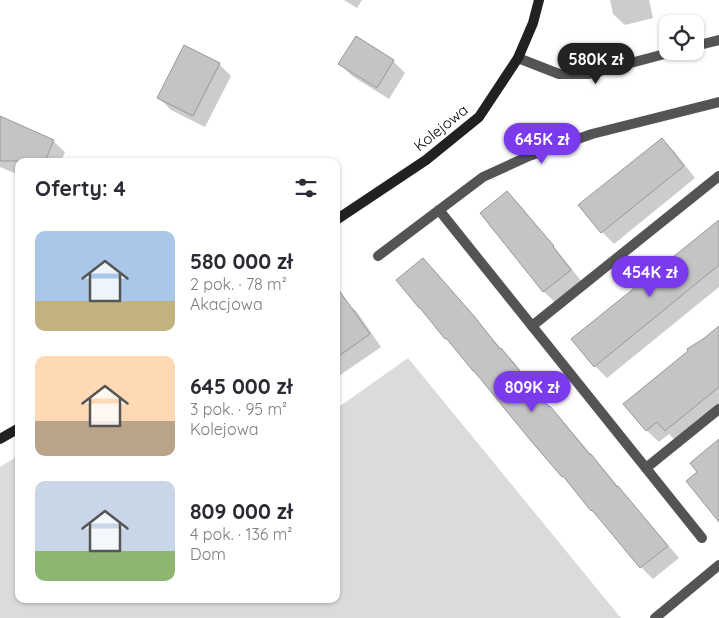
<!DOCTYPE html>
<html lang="pl">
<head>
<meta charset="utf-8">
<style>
  :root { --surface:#fff; --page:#f7f7f7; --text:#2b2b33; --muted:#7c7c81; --accent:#7c3aed }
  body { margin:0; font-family:Quicksand,sans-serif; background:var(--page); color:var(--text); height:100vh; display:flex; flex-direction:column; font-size:19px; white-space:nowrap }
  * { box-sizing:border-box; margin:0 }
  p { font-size:16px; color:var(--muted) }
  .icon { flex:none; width:28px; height:28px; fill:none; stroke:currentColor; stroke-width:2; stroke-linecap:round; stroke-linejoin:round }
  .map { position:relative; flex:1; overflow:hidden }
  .details { position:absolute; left:15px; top:158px; width:325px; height:445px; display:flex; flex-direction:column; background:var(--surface); border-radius:10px; box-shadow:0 1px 4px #0004 }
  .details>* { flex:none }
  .buttons { position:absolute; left:659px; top:15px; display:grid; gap:10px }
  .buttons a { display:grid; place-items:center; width:45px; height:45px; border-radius:10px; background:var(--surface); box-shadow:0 1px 4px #0004; font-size:25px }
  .price { position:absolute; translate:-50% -42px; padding:0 11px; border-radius:18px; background:var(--accent); color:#fff; font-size:16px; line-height:32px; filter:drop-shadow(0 1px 2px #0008) }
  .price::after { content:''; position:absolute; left:50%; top:30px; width:15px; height:11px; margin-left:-8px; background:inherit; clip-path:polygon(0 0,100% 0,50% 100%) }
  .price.active { background:#222; color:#fff }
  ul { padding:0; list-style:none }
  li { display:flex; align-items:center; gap:15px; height:125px; padding:0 20px }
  li span { display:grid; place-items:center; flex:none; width:140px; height:100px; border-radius:10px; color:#555 }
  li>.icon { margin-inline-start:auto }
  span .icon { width:60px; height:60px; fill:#fffc; stroke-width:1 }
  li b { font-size:21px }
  h2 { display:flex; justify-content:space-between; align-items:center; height:60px; padding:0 20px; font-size:21px }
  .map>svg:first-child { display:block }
</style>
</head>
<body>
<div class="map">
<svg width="719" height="618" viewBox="0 0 719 618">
  <rect width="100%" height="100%" fill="#fff"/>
  <path fill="#dbdbdb" d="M 408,358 L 621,618 L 0,618 L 0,467 L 19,455 L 19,599 L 336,599 L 336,409 Z"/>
  <g fill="#0003">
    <path d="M 344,0 L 362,0 L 357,8 Z"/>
    <path d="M 610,0 L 649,0 L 653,18 L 625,25 L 613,14 Z"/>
    <path d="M 393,61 L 405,73 L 389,99 L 352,76 L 340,64 Z"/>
    <path d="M 219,64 L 231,76 L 205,127 L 171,110 L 159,98 Z"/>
    <path d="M 0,118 L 53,141 L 65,152 L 61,161 L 19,161 L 19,175 L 0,167 Z"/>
    <path d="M 662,139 L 674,151 L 695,178 L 614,244 L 602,232 Z"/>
    <path d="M 507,193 L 519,204 L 564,259 L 582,282 L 556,303 L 544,292 L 481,214 Z"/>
    <path d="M 719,222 L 719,287 L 607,378 L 595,366 L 573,340 Z"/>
    <path d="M 423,259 L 435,271 L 503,351 L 513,361 L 531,384 L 530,385 L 562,420 L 679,558 L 653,579 L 641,567 L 603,522 L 591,510 L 454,346 L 420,308 Z"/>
    <path d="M 345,301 L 357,312 L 381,347 L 336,378 L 336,307 Z"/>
    <path d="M 719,328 L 719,408 L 677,442 L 669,434 L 659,442 L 647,431 L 625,404 Z"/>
  </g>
  <g fill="#c4c4c4" stroke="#989898">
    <path d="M 356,36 L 394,60 L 377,88 L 338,64 Z"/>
    <path d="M 184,45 L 220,63 L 193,116 L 157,98 Z"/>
    <path d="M 0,116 L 54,140 L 45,161 L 0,161 Z"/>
    <path d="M 662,138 L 684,166 L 601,233 L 578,205 Z"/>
    <path d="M 507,191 L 554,246 L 553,247 L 571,270 L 543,292 L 480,213 Z"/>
    <path d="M 719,220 L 719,265 L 594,367 L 571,339 Z"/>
    <path d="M 423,258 L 474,316 L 500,349 L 501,348 L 520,371 L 519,372 L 549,407 L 550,406 L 590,455 L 591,454 L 617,487 L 618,486 L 668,546 L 640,568 L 592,510 L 591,511 L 563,476 L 562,477 L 531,441 L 474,371 L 473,371 L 446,338 L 445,339 L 420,308 L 419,308 L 396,280 Z"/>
    <path d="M 336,286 L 370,334 L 336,358 Z"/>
    <path d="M 719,326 L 719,387 L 665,431 L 657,422 L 646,431 L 623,404 L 688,351 L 687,349 L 703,339 Z"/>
    <path d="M 719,439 L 719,522 L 686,481 L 697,472 L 690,463 Z"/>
  </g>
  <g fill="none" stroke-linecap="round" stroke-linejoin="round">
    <g stroke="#545454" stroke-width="10">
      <path d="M 439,210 L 702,538"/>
      <path d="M 532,326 L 719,176"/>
      <path d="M 646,468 L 719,409"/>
    </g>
    <g stroke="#545454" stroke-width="10">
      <path d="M 695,46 L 719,40"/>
      <path d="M 518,58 L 559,74 L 589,74 L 676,51"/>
      <path d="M 378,256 L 483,177 L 529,156 L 592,134 L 719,102"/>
      <path d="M 655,618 L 719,565"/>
    </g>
    <g stroke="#212121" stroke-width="10">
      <path d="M 336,220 L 426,160 L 479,117 L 518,58 L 533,23 L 539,0"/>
      <path d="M 0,439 L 19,428"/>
    </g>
  </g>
  <g text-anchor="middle" stroke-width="4.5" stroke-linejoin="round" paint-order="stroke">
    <g font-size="15" fill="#000" stroke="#fff">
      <text transform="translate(441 128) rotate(-39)" y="5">Kolejowa</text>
    </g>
  </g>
</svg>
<div class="buttons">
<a><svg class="icon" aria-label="locate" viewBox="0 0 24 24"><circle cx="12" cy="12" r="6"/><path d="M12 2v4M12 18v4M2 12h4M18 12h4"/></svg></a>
</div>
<b class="price active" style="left:596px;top:85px">580K zł</b>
<b class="price" style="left:542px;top:165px">645K zł</b>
<b class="price" style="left:650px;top:298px">454K zł</b>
<b class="price" style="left:532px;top:413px">809K zł</b>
<section class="details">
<h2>Oferty: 4<svg class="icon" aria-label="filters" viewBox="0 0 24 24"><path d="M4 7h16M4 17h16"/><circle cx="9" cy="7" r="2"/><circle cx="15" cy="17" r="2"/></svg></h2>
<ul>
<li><span style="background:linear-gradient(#a9c7e8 70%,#c2b280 0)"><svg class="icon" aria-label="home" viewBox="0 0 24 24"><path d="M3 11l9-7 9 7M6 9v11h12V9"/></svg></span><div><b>580 000 zł</b><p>2 pok. · 78 m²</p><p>Akacjowa</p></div></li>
<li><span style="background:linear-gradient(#ffd9b3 65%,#b9a48a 0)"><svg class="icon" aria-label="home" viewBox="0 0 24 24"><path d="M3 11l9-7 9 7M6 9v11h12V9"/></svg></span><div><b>645 000 zł</b><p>3 pok. · 95 m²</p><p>Kolejowa</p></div></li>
<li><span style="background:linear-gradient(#c9d6e8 70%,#8fb573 0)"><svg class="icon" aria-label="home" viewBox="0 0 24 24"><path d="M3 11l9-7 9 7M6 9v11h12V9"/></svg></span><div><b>809 000 zł</b><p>4 pok. · 136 m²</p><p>Dom</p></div></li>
</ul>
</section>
</div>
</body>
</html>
